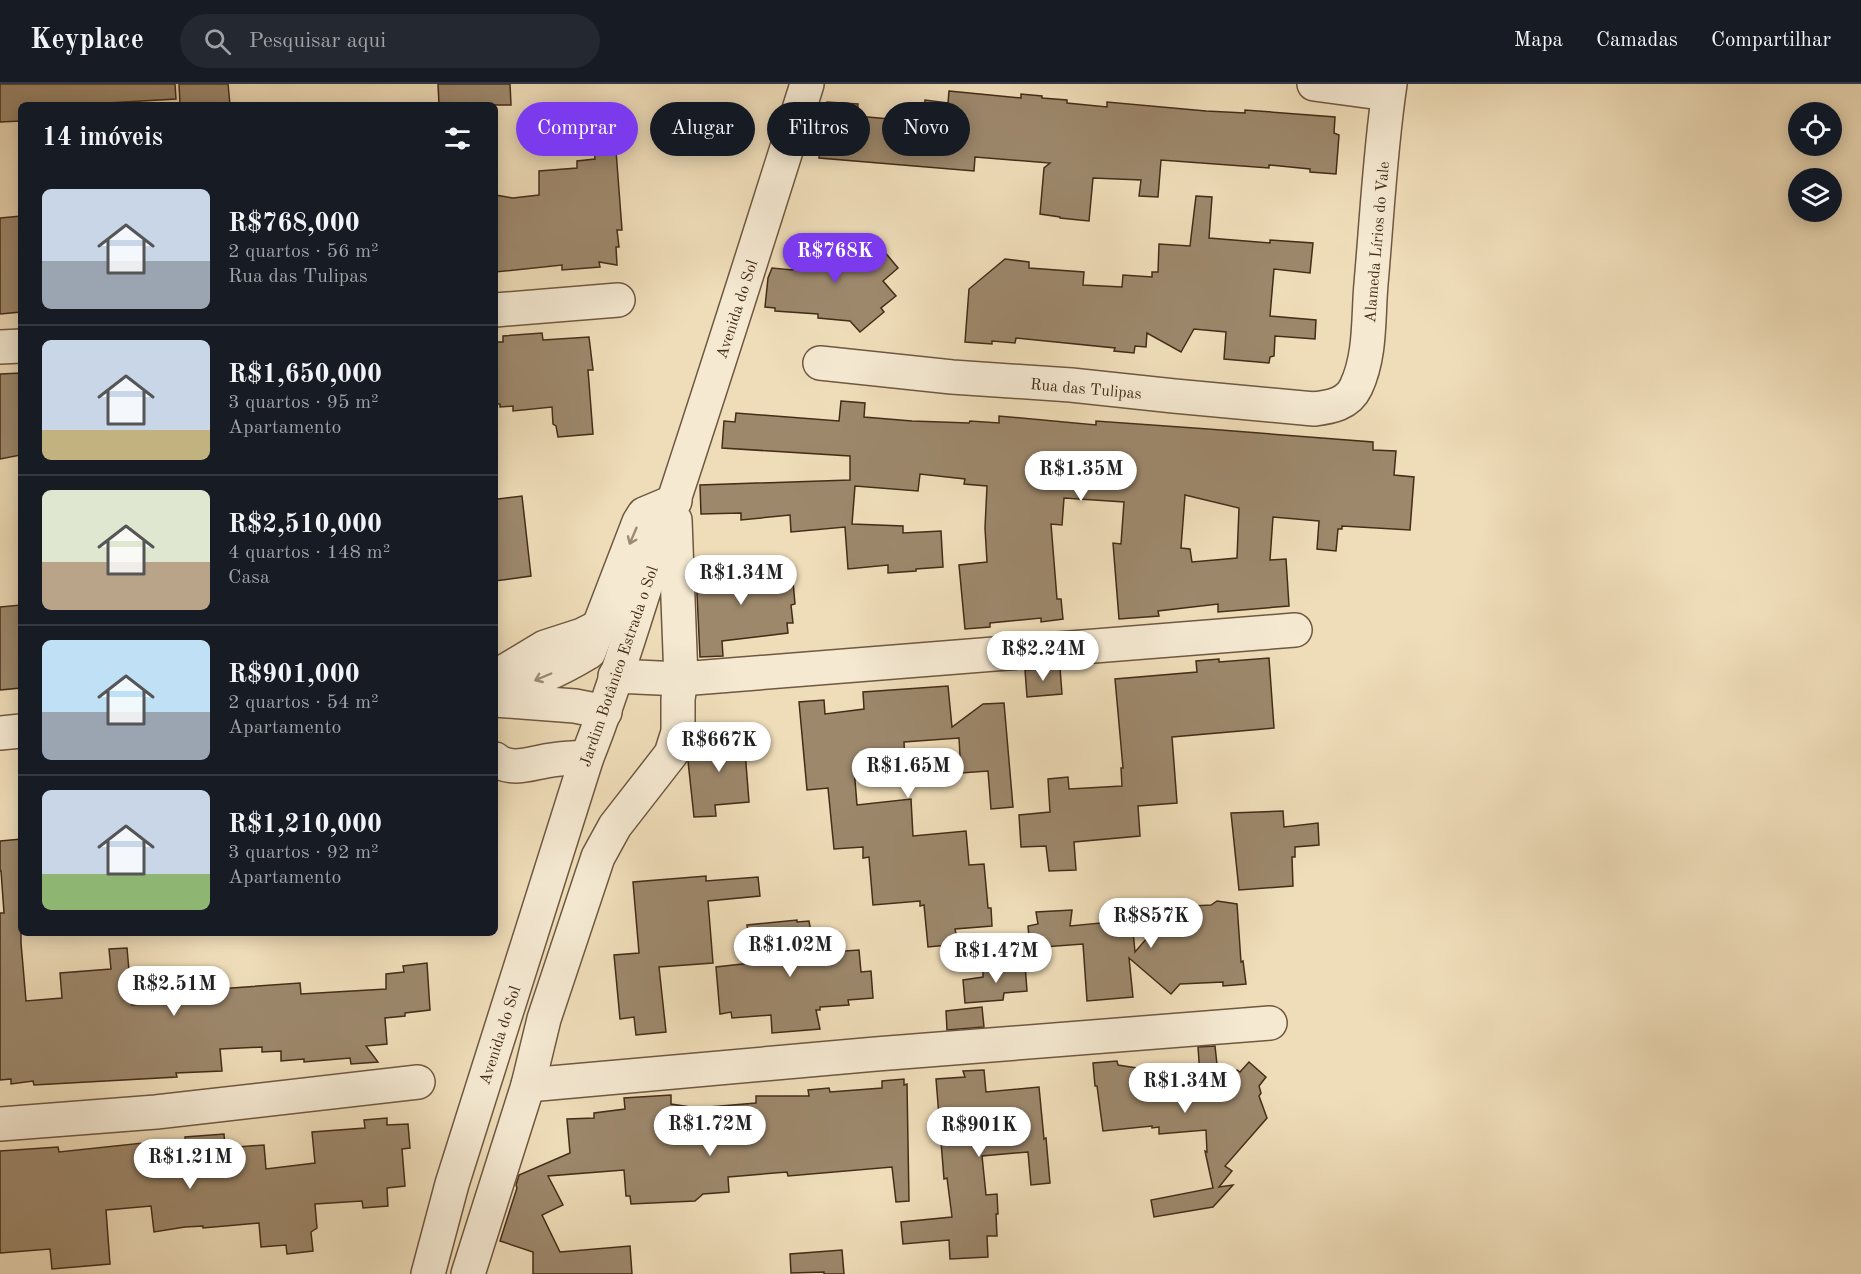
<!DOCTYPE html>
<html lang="pt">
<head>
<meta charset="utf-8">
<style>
  :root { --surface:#171b24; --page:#242831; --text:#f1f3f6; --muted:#9ea1a6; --line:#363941; --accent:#7c3aed }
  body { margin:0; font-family:"Old Standard TT",serif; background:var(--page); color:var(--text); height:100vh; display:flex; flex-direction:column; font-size:22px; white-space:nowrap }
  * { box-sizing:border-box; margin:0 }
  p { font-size:20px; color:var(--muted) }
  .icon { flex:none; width:33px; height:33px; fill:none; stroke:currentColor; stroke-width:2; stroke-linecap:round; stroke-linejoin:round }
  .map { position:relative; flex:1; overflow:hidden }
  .details { position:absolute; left:18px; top:18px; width:480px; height:834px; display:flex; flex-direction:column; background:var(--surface); border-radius:9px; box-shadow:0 3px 15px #0003 }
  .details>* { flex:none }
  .guide { position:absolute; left:516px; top:18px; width:570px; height:54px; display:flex; gap:12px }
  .controls { position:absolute; left:1788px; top:18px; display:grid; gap:12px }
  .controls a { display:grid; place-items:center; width:54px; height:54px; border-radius:50%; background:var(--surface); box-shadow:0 3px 15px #0003; font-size:30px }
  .price { position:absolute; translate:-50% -51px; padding:0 14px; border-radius:21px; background:#fff; color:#222; font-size:20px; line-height:39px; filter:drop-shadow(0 2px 3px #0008) }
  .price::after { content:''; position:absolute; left:50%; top:36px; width:18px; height:14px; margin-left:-9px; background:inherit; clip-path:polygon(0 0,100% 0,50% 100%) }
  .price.current { background:var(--accent); color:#fff }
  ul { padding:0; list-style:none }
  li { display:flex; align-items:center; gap:18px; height:150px; padding:0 24px }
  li+li { border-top:2px solid var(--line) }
  li span { display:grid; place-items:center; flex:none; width:168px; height:120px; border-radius:9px; color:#555 }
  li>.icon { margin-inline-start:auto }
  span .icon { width:72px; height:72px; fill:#fffc; stroke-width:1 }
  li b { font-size:26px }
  h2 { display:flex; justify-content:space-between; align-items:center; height:72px; padding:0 24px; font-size:26px }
  .chip { padding:0 21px; border-radius:27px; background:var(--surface); box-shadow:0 3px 15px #0003; font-size:21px; line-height:54px }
  .chip.current { background:var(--accent); color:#fff }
  header { display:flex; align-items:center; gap:36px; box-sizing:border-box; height:84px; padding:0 30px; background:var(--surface); border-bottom:2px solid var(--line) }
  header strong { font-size:28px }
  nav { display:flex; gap:33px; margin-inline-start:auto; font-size:21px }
  .search { width:420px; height:54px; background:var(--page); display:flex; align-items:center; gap:15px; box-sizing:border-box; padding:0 21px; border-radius:33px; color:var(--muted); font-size:22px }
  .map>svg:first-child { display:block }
</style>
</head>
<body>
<header>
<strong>Keyplace</strong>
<div class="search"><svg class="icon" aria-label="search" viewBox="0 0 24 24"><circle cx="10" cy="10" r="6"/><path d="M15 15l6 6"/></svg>Pesquisar aqui</div>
<nav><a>Mapa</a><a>Camadas</a><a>Compartilhar</a></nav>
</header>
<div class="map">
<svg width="1861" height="1190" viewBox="0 0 1861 1190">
  <rect width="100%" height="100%" fill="#efddb9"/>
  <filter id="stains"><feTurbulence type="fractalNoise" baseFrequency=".00333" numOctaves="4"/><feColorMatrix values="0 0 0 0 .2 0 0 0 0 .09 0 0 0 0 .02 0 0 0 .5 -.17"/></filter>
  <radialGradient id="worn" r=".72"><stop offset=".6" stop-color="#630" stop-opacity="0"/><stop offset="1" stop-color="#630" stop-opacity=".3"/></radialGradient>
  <g fill="#9d886c" stroke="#442c18" stroke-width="1.5" fill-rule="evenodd">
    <path d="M 0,0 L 175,0 L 176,15 L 108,19 L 108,21 L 21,21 L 21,37 L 0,38 Z"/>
    <path d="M 179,0 L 228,0 L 230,21 L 202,21 L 202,19 L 180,20 Z"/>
    <path d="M 438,0 L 510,0 L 511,21 L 439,21 Z"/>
    <path d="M 949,7 L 1021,14 L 1021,10 L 1042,12 L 1042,14 L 1067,16 L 1067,19 L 1107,23 L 1107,18 L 1206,27 L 1245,29 L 1245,26 L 1335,33 L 1334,49 L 1339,51 L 1336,90 L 1310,88 L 1310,85 L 1269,81 L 1269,84 L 1161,76 L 1158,113 L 1139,112 L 1141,96 L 1093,94 L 1089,137 L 1060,134 L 1060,133 L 1040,130 L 1044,84 L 1050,79 L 975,73 L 974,87 L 819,74 L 821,41 L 823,42 L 823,37 L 826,37 L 827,18 L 858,20 L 857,32 L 923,38 L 925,16 L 948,19 Z"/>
    <path d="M 614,40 L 622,146 L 617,146 L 619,163 L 616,163 L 617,181 L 599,178 L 600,183 L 562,186 L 562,181 L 495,188 L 495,111 L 513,114 L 539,111 L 539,87 L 577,84 L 577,77 L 595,75 L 592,42 Z"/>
    <path d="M 1196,112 L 1212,113 L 1209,154 L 1270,159 L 1270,156 L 1313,159 L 1310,189 L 1274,185 L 1270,232 L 1316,236 L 1315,255 L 1275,252 L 1274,272 L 1270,273 L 1269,279 L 1224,275 L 1226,248 L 1194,245 L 1181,268 L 1147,249 L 1146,263 L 1135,262 L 1134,269 L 1114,267 L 1115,264 L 1016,254 L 1015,259 L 992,257 L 992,260 L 965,258 L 969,205 L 1005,175 L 1029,178 L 1029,184 L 1084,188 L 1083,201 L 1122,203 L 1123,191 L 1152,193 L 1152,188 L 1158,188 L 1159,160 L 1190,162 Z"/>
    <path d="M 21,132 L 21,228 L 0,230 L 0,134 Z"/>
    <path d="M 865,155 L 869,160 L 874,155 L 898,184 L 883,197 L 896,212 L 881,224 L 884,228 L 860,248 L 850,237 L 818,234 L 818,230 L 775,227 L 775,224 L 765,223 L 768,194 L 772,184 L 793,186 L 794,174 L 821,176 L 822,157 L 843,159 L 850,167 Z"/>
    <path d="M 542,249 L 543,256 L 589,253 L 593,286 L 588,286 L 593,350 L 558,353 L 556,342 L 553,340 L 552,323 L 513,327 L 513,322 L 500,323 L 500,320 L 495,320 L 495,258 L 503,258 L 503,252 Z"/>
    <path d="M 21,289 L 21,371 L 0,375 L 0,290 Z"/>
    <path d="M 841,317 L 865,319 L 864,333 L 912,337 L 969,339 L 970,337 L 999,339 L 999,332 L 1096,341 L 1096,337 L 1208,345 L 1373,358 L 1373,366 L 1396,367 L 1394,391 L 1414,393 L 1410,446 L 1342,442 L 1342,445 L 1338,445 L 1336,467 L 1317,465 L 1319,437 L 1273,433 L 1270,476 L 1286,475 L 1289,522 L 1218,528 L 1218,520 L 1158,527 L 1159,532 L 1119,535 L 1113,459 L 1121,460 L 1124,418 L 1064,414 L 1062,441 L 1051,440 L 1057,515 L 1061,515 L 1063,535 L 1041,538 L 1041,534 L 990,539 L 990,543 L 965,545 L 959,481 L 987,478 L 985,444 L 987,402 L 964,400 L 965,395 L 920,390 L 918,407 L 855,402 L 852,440 L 903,442 L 903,449 L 941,447 L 943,483 L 916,485 L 916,487 L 888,489 L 888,481 L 848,485 L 845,443 L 791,448 L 790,431 L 741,436 L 741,429 L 701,430 L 700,401 L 850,396 L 850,372 L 722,364 L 724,337 L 735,338 L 736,329 L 839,337 ZM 1185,411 L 1239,424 L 1237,474 L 1192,478 L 1190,465 L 1181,464 Z"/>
    <path d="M 522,412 L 531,492 L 495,497 L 495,417 L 498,415 Z"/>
    <path d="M 742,481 L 743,491 L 792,486 L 795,520 L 791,521 L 793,539 L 787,539 L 788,549 L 722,557 L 723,572 L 700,573 L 696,489 L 702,488 L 702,484 Z"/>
    <path d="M 21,521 L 21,604 L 0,606 L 0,523 Z"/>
    <path d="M 1269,574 L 1274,644 L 1172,653 L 1177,719 L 1138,722 L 1140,752 L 1074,758 L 1076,786 L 1049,787 L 1046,762 L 1021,763 L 1019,731 L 1050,728 L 1048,695 L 1068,693 L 1069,705 L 1122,702 L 1121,684 L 1123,684 L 1115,595 L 1197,588 L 1196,577 L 1219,575 L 1219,578 Z"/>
    <path d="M 1060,584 L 1062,610 L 1027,613 L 1025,586 Z"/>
    <path d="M 948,602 L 952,643 L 983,620 L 1004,619 L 1013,723 L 991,725 L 988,687 L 961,689 L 959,654 L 904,658 L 905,679 L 854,684 L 857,721 L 911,715 L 913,752 L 966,747 L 969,781 L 984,780 L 988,824 L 991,824 L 992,842 L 955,845 L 958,860 L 928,863 L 924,821 L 920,822 L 920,817 L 873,821 L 869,773 L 863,774 L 863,763 L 834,765 L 828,704 L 807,706 L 799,618 L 824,616 L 825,630 L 864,625 L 863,608 Z"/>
    <path d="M 746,648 L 747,667 L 745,667 L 749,718 L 715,721 L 716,732 L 694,733 L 688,677 L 690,673 L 692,672 L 694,658 L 716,656 L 716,650 Z"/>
    <path d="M 1283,727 L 1284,743 L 1318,739 L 1319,761 L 1295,763 L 1295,773 L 1292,773 L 1293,802 L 1239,806 L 1231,729 Z"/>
    <path d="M 21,755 L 21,859 L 26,917 L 62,914 L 60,889 L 111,885 L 109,865 L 127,864 L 132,921 L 178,918 L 177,908 L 300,899 L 301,910 L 386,905 L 386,890 L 404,888 L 403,882 L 427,879 L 430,926 L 405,929 L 405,932 L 385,934 L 387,960 L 366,962 L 378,978 L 351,980 L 350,974 L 304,978 L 304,975 L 281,977 L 281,967 L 262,968 L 262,963 L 220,965 L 222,987 L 176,989 L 177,993 L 34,1001 L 33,997 L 11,1000 L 11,995 L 0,996 L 0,829 L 4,829 L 1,787 L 0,787 L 0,757 Z"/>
    <path d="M 706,792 L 706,797 L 758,793 L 760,812 L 708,817 L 713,879 L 659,883 L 666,948 L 636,951 L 634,933 L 620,935 L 614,871 L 639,869 L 633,798 Z"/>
    <path d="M 1217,817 L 1237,820 L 1241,878 L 1243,877 L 1246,900 L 1223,902 L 1223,898 L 1180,900 L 1171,910 L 1129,874 L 1133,913 L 1087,917 L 1083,860 L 1030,864 L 1028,842 L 1038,840 L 1036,828 L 1072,826 L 1070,842 L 1132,836 L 1135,868 L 1174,823 L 1211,821 Z"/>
    <path d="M 797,836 L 797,838 L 809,837 L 815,869 L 859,866 L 861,888 L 871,887 L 873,914 L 848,916 L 849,921 L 820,923 L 820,926 L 816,926 L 820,945 L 772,949 L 771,931 L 732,934 L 731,928 L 720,930 L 716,883 L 751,879 L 747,841 Z"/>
    <path d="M 1025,880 L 1027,907 L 1004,909 L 1003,916 L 965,919 L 963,896 L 983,893 L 983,884 Z"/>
    <path d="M 982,923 L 984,943 L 947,946 L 946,927 Z"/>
    <path d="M 1215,962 L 1220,1008 L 1237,986 L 1240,988 L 1249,978 L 1266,993 L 1259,1002 L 1261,1009 L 1259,1012 L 1267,1034 L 1225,1082 L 1232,1087 L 1219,1103 L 1233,1101 L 1213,1123 L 1154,1133 L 1151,1116 L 1213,1104 L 1205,1067 L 1207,1068 L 1206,1046 L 1159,1050 L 1159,1043 L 1152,1044 L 1152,1042 L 1103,1047 L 1097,1002 L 1095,1002 L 1093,979 L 1117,977 L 1118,981 L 1137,984 L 1177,982 L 1200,992 L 1198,963 Z"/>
    <path d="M 984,986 L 986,1008 L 1039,1003 L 1044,1055 L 1046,1054 L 1050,1099 L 1031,1101 L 1028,1068 L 982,1072 L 986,1111 L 997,1110 L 998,1130 L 996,1130 L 997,1152 L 987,1152 L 988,1173 L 950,1175 L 949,1156 L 903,1160 L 901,1138 L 952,1133 L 947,1094 L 944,1095 L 936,995 L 965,993 L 963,987 Z"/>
    <path d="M 904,995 L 904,1001 L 907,1000 L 909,1117 L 896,1118 L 892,1083 L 788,1092 L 787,1088 L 728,1093 L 729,1108 L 703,1110 L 695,1117 L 631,1120 L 630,1112 L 626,1112 L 624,1086 L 548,1092 L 563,1121 L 542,1131 L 560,1168 L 630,1162 L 632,1190 L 533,1190 L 533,1168 L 500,1157 L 517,1104 L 516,1101 L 519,1091 L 570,1069 L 567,1035 L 594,1034 L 594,1029 L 625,1025 L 624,1014 L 671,1011 L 671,1020 L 697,1024 L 756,1019 L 756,1012 L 809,1012 L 808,1006 L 829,1004 L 830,1008 L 882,1004 L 882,997 Z"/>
    <path d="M 387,1034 L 387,1041 L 408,1040 L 410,1064 L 402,1065 L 405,1102 L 387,1104 L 388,1122 L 363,1124 L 362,1117 L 315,1120 L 317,1144 L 311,1148 L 313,1167 L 287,1170 L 286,1161 L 261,1163 L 259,1139 L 203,1144 L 203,1142 L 185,1143 L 154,1148 L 151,1122 L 106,1126 L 110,1180 L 52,1185 L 50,1165 L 0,1169 L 0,1067 L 58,1063 L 59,1068 L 143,1059 L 144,1072 L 186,1068 L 185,1053 L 224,1050 L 225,1064 L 264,1061 L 266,1085 L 315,1079 L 312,1048 L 365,1044 L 364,1036 Z"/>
    <path d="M 842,1166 L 844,1190 L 824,1190 L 824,1188 L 791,1189 L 790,1170 Z"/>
  </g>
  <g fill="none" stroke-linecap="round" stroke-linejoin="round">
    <g stroke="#6f5840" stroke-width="36">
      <g id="minor">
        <path d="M 1314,0 L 1388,10"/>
        <path d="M 495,226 L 618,216"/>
        <path d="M 0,263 L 21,262"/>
        <path d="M 820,279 L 952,293 L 1071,301 L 1174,312 L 1314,325 C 1331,323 1348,320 1356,303 C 1371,271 1368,234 1371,200 C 1377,133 1380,66 1390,0"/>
        <path d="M 615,592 L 681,595 L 1295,546"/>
        <path d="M 495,593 L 545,563 L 582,551 L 598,543"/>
        <path d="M 495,606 C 530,600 559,586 589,568 L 639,438 L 644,430 L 675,417"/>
        <path d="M 495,616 L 575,622 L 605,628"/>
        <path d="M 0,649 L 21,647"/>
        <path d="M 495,675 C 511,689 534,678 552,676 C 564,674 575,674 587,673"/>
        <path d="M 528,1001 L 876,970 L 1270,939"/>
        <path d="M 0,1040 L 156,1028 L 418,998"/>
        <path d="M 428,1190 L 452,1100 L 587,673 C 613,609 632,542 654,476 C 707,318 757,159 807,0"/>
        <path d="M 468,1190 L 528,1001 L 544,935 L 598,773 L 615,742 L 671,670 L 678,648 L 678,615 L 681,595 L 675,436"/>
      </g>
    </g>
    <use href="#minor" stroke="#f5e9d2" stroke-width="33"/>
  </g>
  <defs><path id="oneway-shaft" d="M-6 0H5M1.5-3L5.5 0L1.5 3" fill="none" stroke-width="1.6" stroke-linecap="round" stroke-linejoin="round" transform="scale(1.5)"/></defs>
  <g stroke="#9c8a75">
    <use href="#oneway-shaft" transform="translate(633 452) rotate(113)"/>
    <use href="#oneway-shaft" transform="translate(543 593) rotate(157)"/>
  </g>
  <g text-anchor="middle" stroke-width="4.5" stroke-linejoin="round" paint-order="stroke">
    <g font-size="16" fill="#442c18" stroke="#f5e9d2">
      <text transform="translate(1376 158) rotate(-85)" y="6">Alameda Lírios do Vale</text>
      <text transform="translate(736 225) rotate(-72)" y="6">Avenida do Sol</text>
      <text transform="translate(1086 304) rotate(5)" y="6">Rua das Tulipas</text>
      <text transform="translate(618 582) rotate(-71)" y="6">Jardim Botânico Estrada o Sol</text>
      <text transform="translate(499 951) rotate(-72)" y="6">Avenida do Sol</text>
    </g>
  </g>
  <rect width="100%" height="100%" filter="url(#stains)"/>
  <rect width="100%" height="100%" fill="url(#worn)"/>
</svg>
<div class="controls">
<a><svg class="icon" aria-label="locate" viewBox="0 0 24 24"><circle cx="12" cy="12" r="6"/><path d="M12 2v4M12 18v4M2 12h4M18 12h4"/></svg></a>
<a><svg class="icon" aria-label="layers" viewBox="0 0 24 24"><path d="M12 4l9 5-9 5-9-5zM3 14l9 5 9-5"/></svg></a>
</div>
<b class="price current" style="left:835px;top:200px">R$768K</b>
<b class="price" style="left:1081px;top:418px">R$1.35M</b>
<b class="price" style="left:741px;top:522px">R$1.34M</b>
<b class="price" style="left:1043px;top:598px">R$2.24M</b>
<b class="price" style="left:719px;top:689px">R$667K</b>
<b class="price" style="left:908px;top:715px">R$1.65M</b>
<b class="price" style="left:1151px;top:865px">R$857K</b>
<b class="price" style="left:790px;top:894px">R$1.02M</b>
<b class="price" style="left:996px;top:900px">R$1.47M</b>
<b class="price" style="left:174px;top:933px">R$2.51M</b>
<b class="price" style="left:1185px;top:1030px">R$1.34M</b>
<b class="price" style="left:710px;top:1073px">R$1.72M</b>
<b class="price" style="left:979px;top:1074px">R$901K</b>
<b class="price" style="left:190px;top:1106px">R$1.21M</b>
<div class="guide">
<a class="chip current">Comprar</a>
<a class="chip">Alugar</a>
<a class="chip">Filtros</a>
<a class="chip">Novo</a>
</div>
<section class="details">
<h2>14 imóveis<svg class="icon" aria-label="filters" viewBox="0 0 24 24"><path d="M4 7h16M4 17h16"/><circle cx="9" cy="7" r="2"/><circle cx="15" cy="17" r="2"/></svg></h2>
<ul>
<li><span style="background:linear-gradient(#c9d6e8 60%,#9aa5b1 0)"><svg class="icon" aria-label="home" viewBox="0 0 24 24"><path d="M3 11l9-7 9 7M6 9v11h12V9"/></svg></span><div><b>R$768,000</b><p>2 quartos · 56 m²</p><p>Rua das Tulipas</p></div></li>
<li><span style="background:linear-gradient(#c9d6e8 75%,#c2b280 0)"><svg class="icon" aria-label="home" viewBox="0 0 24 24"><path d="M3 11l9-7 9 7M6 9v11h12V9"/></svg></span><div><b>R$1,650,000</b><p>3 quartos · 95 m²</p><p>Apartamento</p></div></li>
<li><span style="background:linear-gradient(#dfe7d0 60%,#b9a48a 0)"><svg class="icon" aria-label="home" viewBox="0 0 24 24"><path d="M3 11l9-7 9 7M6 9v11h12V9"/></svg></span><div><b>R$2,510,000</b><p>4 quartos · 148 m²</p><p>Casa</p></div></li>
<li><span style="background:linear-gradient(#bfe0f5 60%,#9aa5b1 0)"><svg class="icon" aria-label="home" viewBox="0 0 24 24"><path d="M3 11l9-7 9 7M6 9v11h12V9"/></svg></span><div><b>R$901,000</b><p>2 quartos · 54 m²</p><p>Apartamento</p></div></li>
<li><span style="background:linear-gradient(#c9d6e8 70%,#8fb573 0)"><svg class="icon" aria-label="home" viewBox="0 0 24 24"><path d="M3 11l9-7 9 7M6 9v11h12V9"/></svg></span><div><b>R$1,210,000</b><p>3 quartos · 92 m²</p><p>Apartamento</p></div></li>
</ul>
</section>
</div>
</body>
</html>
